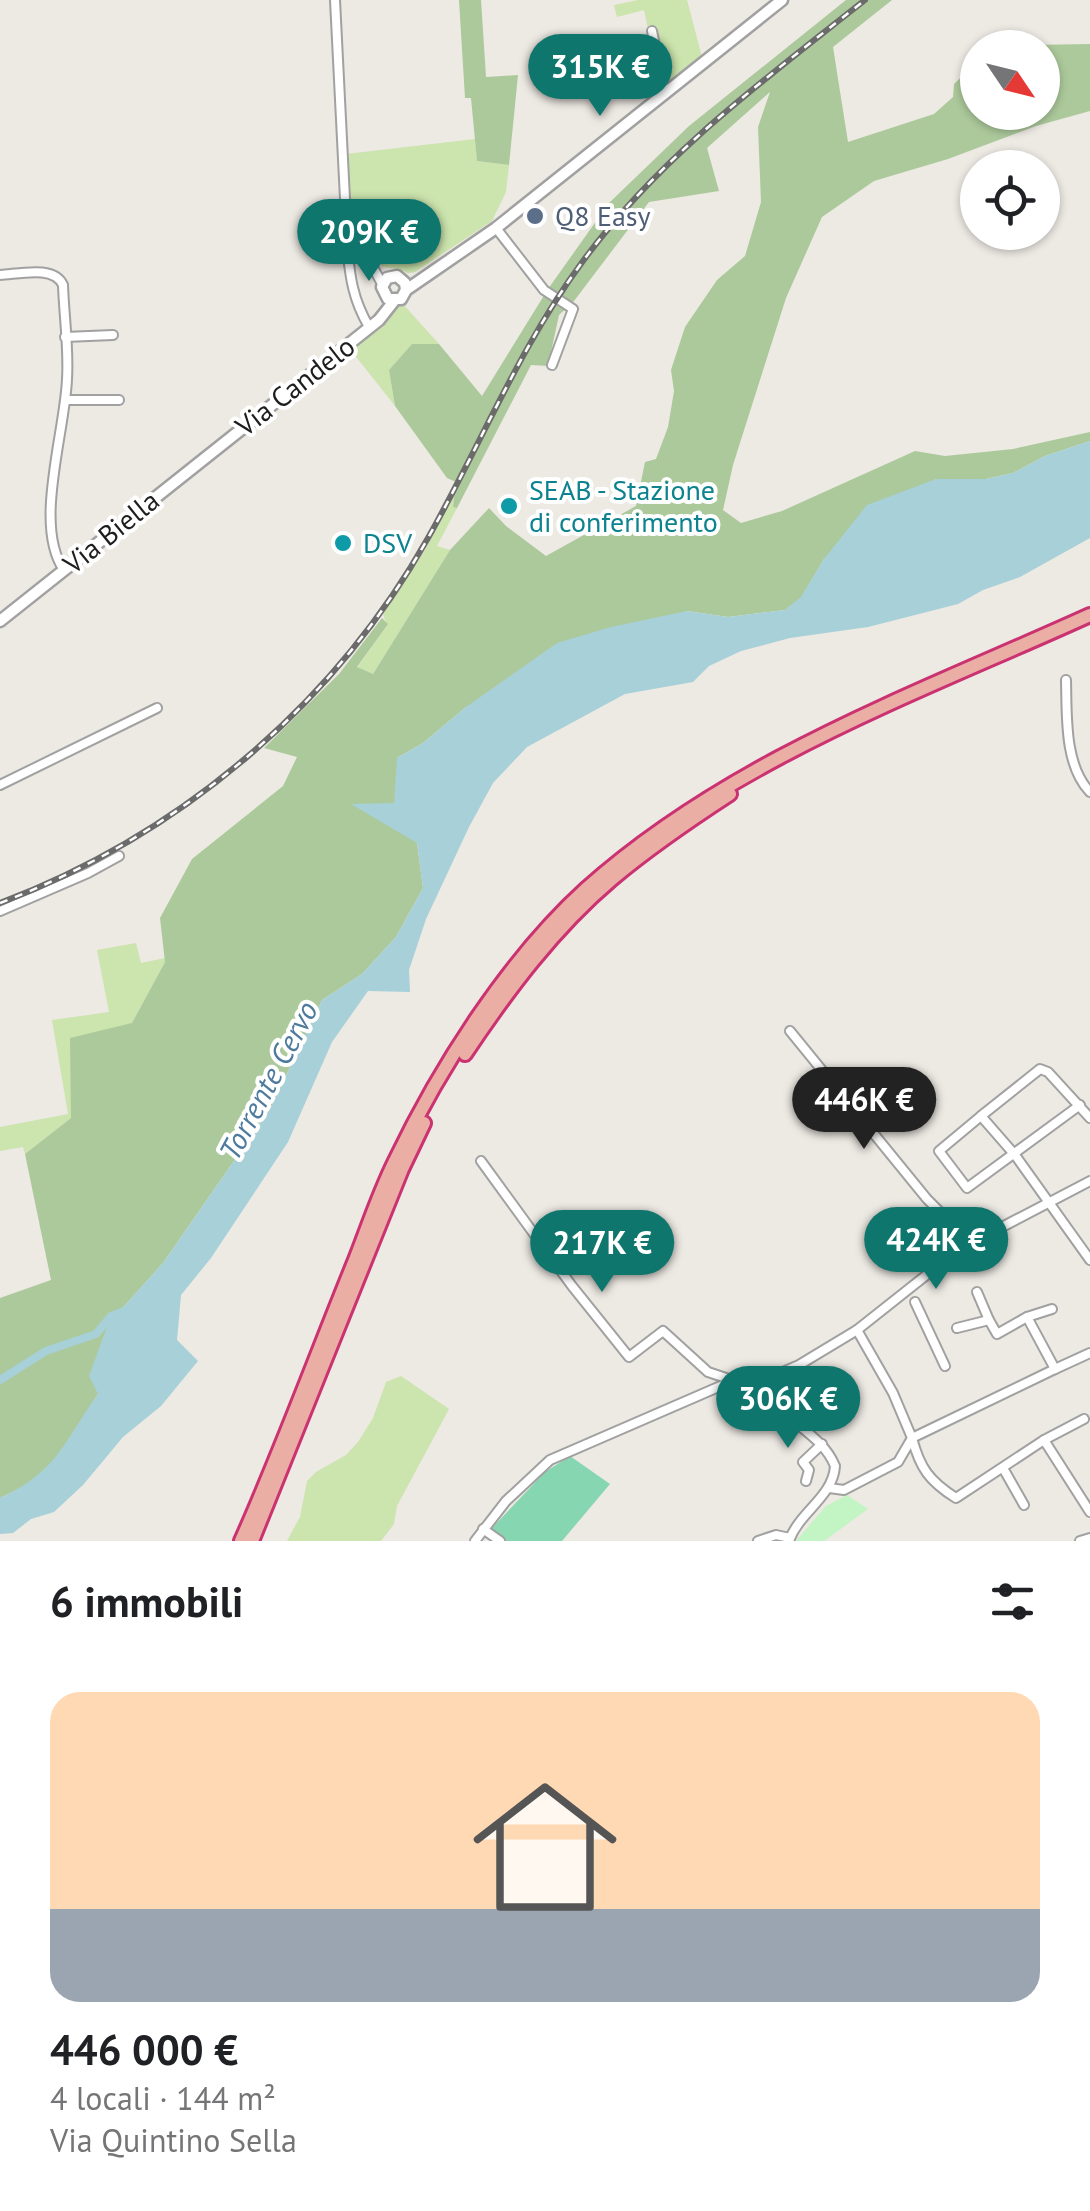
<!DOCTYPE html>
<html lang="it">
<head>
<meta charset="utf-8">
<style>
  :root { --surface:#fff; --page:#f6f6f6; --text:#202124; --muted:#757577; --line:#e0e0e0; --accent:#0f766e }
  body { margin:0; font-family:"PT Sans",sans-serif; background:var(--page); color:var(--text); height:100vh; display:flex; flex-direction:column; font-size:38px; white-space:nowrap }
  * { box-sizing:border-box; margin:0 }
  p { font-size:32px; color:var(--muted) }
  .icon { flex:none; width:55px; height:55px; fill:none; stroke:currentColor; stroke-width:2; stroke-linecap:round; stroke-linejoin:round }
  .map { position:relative; height:1541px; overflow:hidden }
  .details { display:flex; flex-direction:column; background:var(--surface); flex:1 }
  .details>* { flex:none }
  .needle { width:65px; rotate:125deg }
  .tools { position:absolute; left:960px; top:30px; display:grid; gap:20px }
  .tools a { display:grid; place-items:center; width:100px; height:100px; border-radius:50%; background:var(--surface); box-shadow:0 2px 8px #0004; font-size:50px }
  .price { position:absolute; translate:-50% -85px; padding:0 22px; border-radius:35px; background:var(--accent); color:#fff; font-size:32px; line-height:65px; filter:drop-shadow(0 2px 5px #0008) }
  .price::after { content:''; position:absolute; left:50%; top:60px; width:30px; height:22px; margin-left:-15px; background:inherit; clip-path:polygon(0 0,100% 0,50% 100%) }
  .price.selected { background:#222; color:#fff }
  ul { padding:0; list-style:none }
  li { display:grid; align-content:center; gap:20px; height:530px; padding:0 50px }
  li+li { border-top:2px solid var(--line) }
  li span { display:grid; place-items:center; height:310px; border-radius:30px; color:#555 }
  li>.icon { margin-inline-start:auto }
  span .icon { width:180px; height:180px; fill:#fffc; stroke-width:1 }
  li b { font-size:42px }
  h2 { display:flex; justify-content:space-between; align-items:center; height:120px; padding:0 50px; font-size:42px }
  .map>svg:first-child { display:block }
</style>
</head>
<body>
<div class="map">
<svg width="1090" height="1541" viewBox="0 0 1090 1541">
  <rect width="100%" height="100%" fill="#ede9e3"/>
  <g fill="#cce4ad">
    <path d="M 638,0 L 687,0 L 702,57 L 672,80 L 660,84 L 644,10 L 617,17 L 614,5 Z"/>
    <path d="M 475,139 L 477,161 L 509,165 L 506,192 L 492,221 L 415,272 C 401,274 414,274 400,270 C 394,268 384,268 379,264 C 350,244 347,184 346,154 Z"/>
    <path d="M 402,303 L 439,344 L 412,344 L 389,370 L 395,406 L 350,349 Z"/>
    <path d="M 455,493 L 453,506 L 457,508 L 437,546 L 450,550 L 373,674 L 357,668 L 387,625 L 383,614 L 425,550 Z"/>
    <path d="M 136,943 L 141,963 L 165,958 L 165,962 L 132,1023 L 71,1118 L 25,1154 L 23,1147 L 0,1151 L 0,1127 L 68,1114 L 52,1020 L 109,1012 L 97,950 Z"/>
    <path d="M 401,1376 L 449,1409 L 397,1506 L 394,1524 L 381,1541 L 287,1541 L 300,1517 L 307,1481 L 316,1472 L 346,1455 L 358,1442 L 373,1418 L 386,1382 Z"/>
  </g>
  <g fill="#acc99b">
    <path d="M 459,0 L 481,0 L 486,77 L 518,75 L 509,165 L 477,161 L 471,98 L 465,98 Z"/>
    <path d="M 846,0 L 892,0 L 833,47 L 848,142 L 934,114 L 953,97 L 954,84 L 972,67 L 977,66 L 978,112 L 1042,112 L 1042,48 L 1030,45 L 1090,44 L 1090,111 L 1036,126 L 948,159 L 874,181 L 822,217 L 786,298 L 733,465 L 723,510 L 741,523 L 782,511 L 915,451 L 945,456 L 1013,449 L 1090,432 L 1090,441 L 1045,456 L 1013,473 L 986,479 L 936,479 L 824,559 L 801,598 L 785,610 L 728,617 L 687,611 L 466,707 L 423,743 L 397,758 L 417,843 L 423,888 L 396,937 L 362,974 L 322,1000 L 270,1109 L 163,1263 L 108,1324 L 98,1394 L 52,1465 L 24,1486 L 0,1498 L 0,1298 L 51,1280 L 25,1154 L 71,1118 L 70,1038 L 132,1023 L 165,962 L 160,918 L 192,859 L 283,786 L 297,757 L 264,748 L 339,674 L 382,618 L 388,624 L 357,667 L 373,674 L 450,550 L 489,508 L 506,526 L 546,556 L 636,506 L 645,462 L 656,459 L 668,427 L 674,391 L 671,370 L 685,327 L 717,280 L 745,256 L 761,202 L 758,127 L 770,92 L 707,148 L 719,191 L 649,202 L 574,301 L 559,315 L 548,366 L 531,365 L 457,508 L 453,507 L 456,482 L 447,478 L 395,406 L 389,370 L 412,344 L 439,344 L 482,396 L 548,289 L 609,203 L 689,126 Z"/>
  </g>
  <path fill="#c3f4c4" d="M 847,1495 L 868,1509 L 824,1541 L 796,1541 L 826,1506 Z"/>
  <path fill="#87d6b2" d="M 570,1456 L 610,1484 L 562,1541 L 505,1541 L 490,1530 L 545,1472 Z"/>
  <path fill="#a7d0d8" d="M 1090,441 L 1090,538 L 1020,577 L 983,590 L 958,604 L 868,627 L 790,638 L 741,651 L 709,666 L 693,682 L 625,694 L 527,747 L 493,783 L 469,827 L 426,919 L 409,970 L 410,992 L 368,991 L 332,1042 L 288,1142 L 211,1258 L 181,1295 L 177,1340 L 198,1361 L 161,1406 L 123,1437 L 83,1485 L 54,1512 L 31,1519 L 13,1533 L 0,1534 L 0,1498 C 57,1472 64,1442 98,1394 L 89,1376 L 108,1324 L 163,1263 L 270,1109 L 322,1000 L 362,974 L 396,937 L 423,888 L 417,843 L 351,804 L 394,803 L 397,758 L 423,743 L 466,707 L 557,643 L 611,627 L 687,611 L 728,617 L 785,610 L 801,597 L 824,559 L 867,505 L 936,479 L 986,479 L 1013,473 L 1045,456 Z"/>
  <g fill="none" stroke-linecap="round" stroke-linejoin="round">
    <path stroke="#a7d0d8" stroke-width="8" d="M 0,1380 L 46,1351 L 96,1334 L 111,1316 L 129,1309"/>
    <g stroke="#a1a1a1" stroke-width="12">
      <g id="minor">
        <path d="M 335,0 L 345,199 L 352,228 L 382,284"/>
        <path d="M 652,31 L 665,93"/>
        <path d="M 496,228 L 544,290 L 573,309 L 552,365"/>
        <path d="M 354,231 L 346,238 C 350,274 351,296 369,327"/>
        <path d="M 0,275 C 19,274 54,265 63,285 C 64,316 69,348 67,379 C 65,433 33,526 64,570"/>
        <path d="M 65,337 L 113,335"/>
        <path d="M 66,400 L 119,400"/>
        <path d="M 1066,680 C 1067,715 1064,765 1090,792"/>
        <path d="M 0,785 L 157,708"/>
        <path d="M 0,911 L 88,873 L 119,856"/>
        <path d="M 790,1031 L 927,1199 L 971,1243"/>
        <path d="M 981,1116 L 939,1151 L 967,1188 L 1080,1105"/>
        <path d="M 1090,1118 L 1048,1072 L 1040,1069 L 981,1116 L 1015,1155 L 1090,1260"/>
        <path d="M 481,1161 L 572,1286 L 629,1357 L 663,1331 L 708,1372 L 735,1381"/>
        <path d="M 977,1292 L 989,1320"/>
        <path d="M 915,1302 L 945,1366"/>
        <path d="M 1027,1317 L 1055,1369 L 912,1438 C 920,1468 929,1481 956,1498 L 1044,1440 L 1090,1512"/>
        <path d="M 957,1328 L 989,1320 L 997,1334 L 1027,1317 L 1052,1309"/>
        <path d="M 1055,1369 L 1090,1353"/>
        <circle cx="761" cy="1383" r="9"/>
        <path d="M 769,1378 L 799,1365 L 857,1330 L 958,1250 L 1090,1181"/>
        <path d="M 767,1391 C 784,1423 821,1432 835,1466 C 833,1497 799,1512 789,1541"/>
        <path d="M 1044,1440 L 1084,1419"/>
        <path d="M 1003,1468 L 1024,1505"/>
        <path d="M 806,1481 L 809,1470 L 803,1462 L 822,1444"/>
        <path d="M 829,1488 L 844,1490 L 898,1462 L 912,1438 L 893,1393 L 857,1330"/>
        <path d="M 483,1529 L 500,1541"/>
        <path d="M 475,1541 L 506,1501 L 550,1460 L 723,1385 L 756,1376"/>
        <path d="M 758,1541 L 776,1535 L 790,1538"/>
        <path d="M 1080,1541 L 1090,1538"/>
      </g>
    </g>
    <g stroke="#a1a1a1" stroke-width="15">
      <g id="tertiary">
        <path d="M 406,290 L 405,283 L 397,276 L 387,278 L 382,287 L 388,299 L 401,299 L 406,290 L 496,228 L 782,0"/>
        <path d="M 0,621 L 379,320 L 394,301"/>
      </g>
    </g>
    <g stroke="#ca3271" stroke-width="18">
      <g id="trunk">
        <path d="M 465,1054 C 507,991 554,928 612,879 C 649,848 690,820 730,794"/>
        <path d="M 241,1541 C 282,1449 317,1353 355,1260 C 368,1227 379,1193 395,1161 C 440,1067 508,960 586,889 C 730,760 916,694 1090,615"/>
        <path d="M 252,1541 L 402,1169 L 424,1123"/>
      </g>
    </g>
    <use href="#minor" stroke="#fff" stroke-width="8"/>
    <use href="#tertiary" stroke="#fff" stroke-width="10"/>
    <use href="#trunk" stroke="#eaaea4" stroke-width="12"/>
    <g stroke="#6b6b6b" stroke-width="6">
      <path id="rail" d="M 0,903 C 180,835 334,705 428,538 C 480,446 520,346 583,261 C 660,156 764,80 865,0"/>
    </g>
    <use href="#rail" stroke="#fff" stroke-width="2.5" stroke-dasharray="8" stroke-linecap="butt"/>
  </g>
  <circle fill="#5c6f8a" stroke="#fff" stroke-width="4" cx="535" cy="216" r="10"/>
  <g fill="#0f9aa8" stroke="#fff" stroke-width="4">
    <circle cx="509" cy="506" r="10"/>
    <circle cx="343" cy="543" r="10"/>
  </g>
  <g text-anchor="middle" stroke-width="8" stroke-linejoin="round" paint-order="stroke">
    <g font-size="28" fill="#4e5e75" stroke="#fff" text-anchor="start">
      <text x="555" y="226">Q8 Easy</text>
    </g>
    <g font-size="28" fill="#1d1d1d" stroke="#fff">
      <text transform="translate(295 386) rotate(-38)" y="10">Via Candelo</text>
      <text transform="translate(111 532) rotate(-39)" y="10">Via Biella</text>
    </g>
    <g font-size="28" fill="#0d838f" stroke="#fff" text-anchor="start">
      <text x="529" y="500">SEAB - Stazione<tspan x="529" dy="32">di conferimento</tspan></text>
      <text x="363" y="553">DSV</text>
    </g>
    <g font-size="30" font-style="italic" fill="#4e7b9d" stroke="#fff">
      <text transform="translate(269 1081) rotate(-62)" y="10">Torrente Cervo</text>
    </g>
  </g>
</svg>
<div class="tools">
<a><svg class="needle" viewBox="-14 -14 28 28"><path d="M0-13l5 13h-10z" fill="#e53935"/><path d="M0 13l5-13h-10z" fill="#757577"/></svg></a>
<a><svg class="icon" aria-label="locate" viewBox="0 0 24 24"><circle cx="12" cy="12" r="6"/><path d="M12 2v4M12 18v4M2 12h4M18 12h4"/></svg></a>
</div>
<b class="price" style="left:600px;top:119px">315K €</b>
<b class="price" style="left:369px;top:284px">209K €</b>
<b class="price selected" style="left:864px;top:1152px">446K €</b>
<b class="price" style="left:936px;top:1292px">424K €</b>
<b class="price" style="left:602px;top:1295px">217K €</b>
<b class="price" style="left:788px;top:1451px">306K €</b>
</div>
<section class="details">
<h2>6 immobili<svg class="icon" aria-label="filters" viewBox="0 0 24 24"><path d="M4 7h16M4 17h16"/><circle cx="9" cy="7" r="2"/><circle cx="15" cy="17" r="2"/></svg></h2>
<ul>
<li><span style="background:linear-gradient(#ffd9b3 70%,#9aa5b1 0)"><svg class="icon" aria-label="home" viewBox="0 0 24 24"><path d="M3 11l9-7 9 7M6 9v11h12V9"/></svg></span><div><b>446 000 €</b><p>4 locali · 144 m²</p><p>Via Quintino Sella</p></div></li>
</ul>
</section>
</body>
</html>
